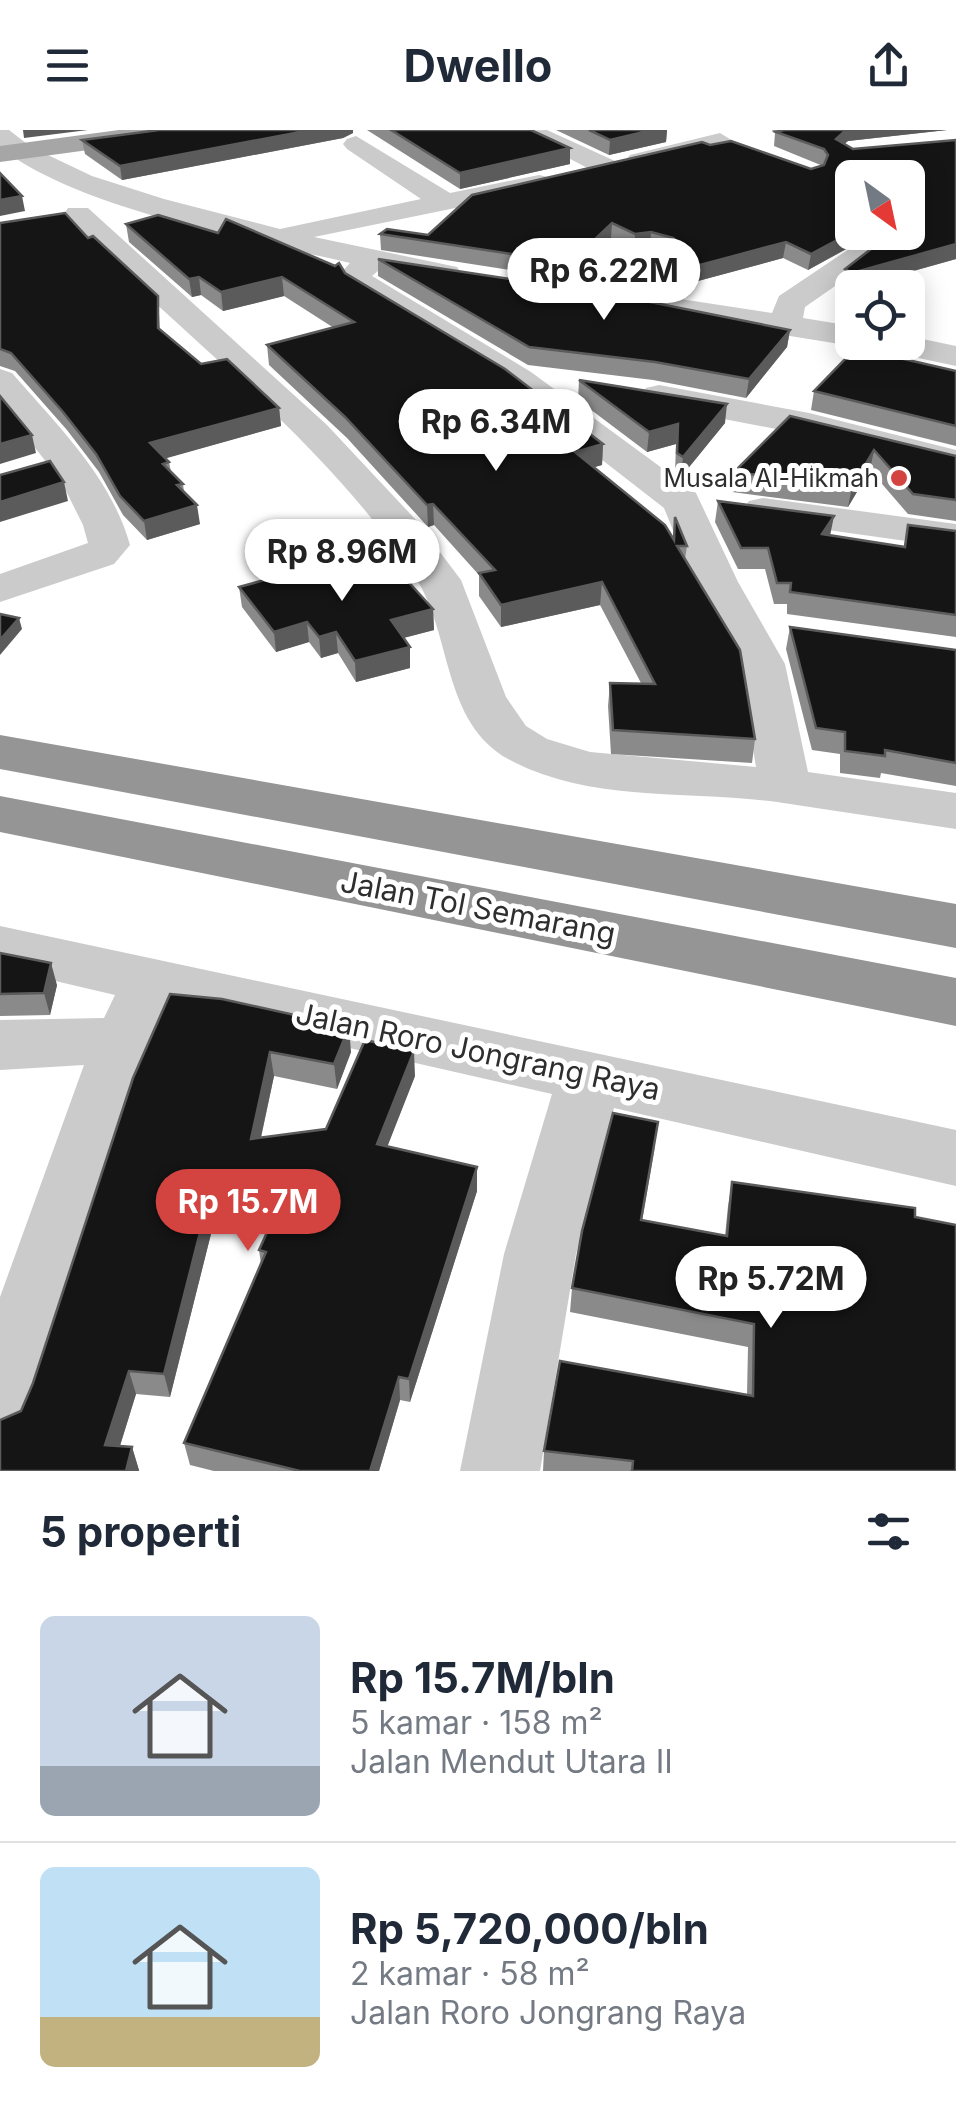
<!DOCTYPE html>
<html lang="id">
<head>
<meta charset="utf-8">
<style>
  :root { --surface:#fff; --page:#f6f6f7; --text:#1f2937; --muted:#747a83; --line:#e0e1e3; --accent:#d34441 }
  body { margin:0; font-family:Inter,sans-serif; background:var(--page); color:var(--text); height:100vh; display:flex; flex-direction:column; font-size:38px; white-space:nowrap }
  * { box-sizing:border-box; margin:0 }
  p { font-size:32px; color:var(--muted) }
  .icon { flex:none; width:55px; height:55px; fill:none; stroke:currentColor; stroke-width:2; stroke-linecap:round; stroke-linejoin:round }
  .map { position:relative; height:1341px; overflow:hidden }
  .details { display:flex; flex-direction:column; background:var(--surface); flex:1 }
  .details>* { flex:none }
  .needle { width:65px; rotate:147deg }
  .controls { position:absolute; left:835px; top:30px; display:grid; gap:20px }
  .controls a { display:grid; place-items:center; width:90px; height:90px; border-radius:15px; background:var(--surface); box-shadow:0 5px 25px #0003; font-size:50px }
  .price { position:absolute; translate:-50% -85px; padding:0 22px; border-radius:35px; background:#fff; color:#222; font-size:32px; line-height:65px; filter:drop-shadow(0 2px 5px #0008) }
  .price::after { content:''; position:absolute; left:50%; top:60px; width:30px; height:22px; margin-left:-15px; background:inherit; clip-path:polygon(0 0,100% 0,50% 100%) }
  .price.selected { background:var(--accent); color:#fff }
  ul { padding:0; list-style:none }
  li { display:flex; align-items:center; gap:30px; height:250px; padding:0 40px }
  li+li { border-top:2px solid var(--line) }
  li span { display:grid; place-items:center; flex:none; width:280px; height:200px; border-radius:15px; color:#555 }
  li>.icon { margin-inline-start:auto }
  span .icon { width:120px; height:120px; fill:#fffc; stroke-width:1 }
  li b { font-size:42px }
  h2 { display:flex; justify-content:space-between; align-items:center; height:120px; padding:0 40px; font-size:42px }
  header { display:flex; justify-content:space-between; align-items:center; height:130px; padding:0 40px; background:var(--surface); font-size:45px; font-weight:700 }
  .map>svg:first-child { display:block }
</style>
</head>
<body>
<header><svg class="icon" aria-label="menu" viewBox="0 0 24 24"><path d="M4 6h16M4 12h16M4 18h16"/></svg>Dwello<svg class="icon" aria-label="share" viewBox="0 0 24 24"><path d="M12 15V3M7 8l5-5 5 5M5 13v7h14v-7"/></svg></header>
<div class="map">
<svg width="956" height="1341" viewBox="0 0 956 1341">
  <rect width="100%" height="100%" fill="#fff"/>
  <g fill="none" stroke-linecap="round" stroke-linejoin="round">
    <g fill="#cbcbcb" fill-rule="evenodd">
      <path d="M 0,0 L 9,0 L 31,17 L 92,46 L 164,69 L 280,99 L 421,69 L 347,19 L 343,14 L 347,9 L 356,6 L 450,63 L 539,45 L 548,47 L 552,53 L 548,59 L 314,107 L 457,137 L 461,143 L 457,149 L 446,152 L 379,140 L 372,146 L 531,242 L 696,363 L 738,452 L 785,534 L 808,642 L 956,663 L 956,699 C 896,690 836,681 777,672 C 690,660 590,673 510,630 C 441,593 453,504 415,447 C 322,308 184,207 68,90 L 64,84 L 68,78 L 88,78 L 327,295 L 415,389 L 461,450 L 506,567 L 526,596 L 547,609 L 590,622 L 756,637 L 739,534 L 694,452 L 664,378 L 507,256 L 348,158 L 340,144 L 350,133 C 252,110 77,79 0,17 Z"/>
      <path d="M 547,0 L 615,31 L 619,37 L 606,45 L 597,43 L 517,1 Z"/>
      <path d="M 720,3 L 733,11 L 729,16 L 639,38 L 626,30 L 630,25 Z"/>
      <path d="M 863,114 L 874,117 L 878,123 L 874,129 L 805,177 L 803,188 L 852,196 L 852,212 L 864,212 L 852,216 L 622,179 L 611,176 L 606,169 L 611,162 L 648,141 L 632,129 L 636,123 C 653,118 676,127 686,141 L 654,165 L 772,183 L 779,166 L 852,117 Z"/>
      <path d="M 908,206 L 956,216 L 956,236 L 876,219 L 872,212 L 908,212 Z"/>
      <path d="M 0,239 L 12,243 C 57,295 111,347 130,415 L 114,434 L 0,472 L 0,444 L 88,413 L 83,395 L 61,351 L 0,273 Z"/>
      <path d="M 659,255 L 809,283 L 956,320 L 956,344 L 807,305 L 646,274 L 641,266 L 646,258 Z"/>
      <path d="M 763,368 L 956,394 L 956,418 L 749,389 L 743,380 L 749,371 Z"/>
      <path d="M 0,796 L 956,1000 L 956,1056 L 614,978 L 576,1124 L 540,1341 L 460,1341 L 504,1124 L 552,964 L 170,877 L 154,913 L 39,1275 L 27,1302 L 0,1313 L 0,1167 L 84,935 L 0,940 L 0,890 L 104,888 L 115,865 L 0,838 Z"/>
    </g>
    <path fill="#a6a6a6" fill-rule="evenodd" d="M 119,0 L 190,0 L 177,8 L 0,32 L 0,16 Z"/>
    <g fill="#959595" fill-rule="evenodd">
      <path d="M 0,605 L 956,774 L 956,818 L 0,639 Z"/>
      <path d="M 0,666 L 956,848 L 956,896 L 0,702 Z"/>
    </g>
  </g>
  <g fill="#8a8a8a" fill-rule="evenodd">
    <path d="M 159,0 L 353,0 L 353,3 L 343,8 L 122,50 L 85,24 L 82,10 Z"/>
    <path d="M 367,0 L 531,0 L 570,18 L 570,34 L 460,59 Z"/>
    <path d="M 556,0 L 667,0 L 666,12 L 609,25 Z"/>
    <path d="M 772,0 L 947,0 L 848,11 L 844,14 L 853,19 L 956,10 L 956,129 L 849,159 L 842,156 L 845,139 L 876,115 L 848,118 L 808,140 L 783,128 L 698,151 L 686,145 L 687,137 L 672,124 L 650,118 L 634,120 L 611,108 L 569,149 L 381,120 L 380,104 L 428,105 L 710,15 L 811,39 L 823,36 L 774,16 L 775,3 ZM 852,48 L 908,102 L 852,102 Z"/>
    <path d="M 0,93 L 88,108 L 158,166 L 160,200 L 201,234 L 279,278 L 281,296 L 165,328 L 169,332 L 171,342 L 183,354 L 184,362 L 200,394 L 147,410 L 123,385 L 99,342 L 67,300 L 15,241 L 0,236 Z"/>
    <path d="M 126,94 L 345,143 L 603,314 L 602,335 L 594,337 L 673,408 L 675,387 L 687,416 L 685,429 L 755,609 L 752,633 L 611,624 L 608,576 L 610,553 L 641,553 L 600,475 L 501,497 L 479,466 L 479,445 L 434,395 L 428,397 L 347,308 L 269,235 L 267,215 L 334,198 L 284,166 L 223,181 L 201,165 L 192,167 L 129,112 Z"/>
    <path d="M 378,129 L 790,200 L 787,217 L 746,268 L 653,250 L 528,235 L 378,146 Z"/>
    <path d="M 956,241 L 956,316 L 811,280 L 814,261 Z"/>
    <path d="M 579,250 L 725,293 L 681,347 L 675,343 L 676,314 L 647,322 L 578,270 Z"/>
    <path d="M 790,286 L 956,326 L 956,391 L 908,384 L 870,340 L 848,377 L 732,362 L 734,342 Z"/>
    <path d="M 718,371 L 830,406 L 904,416 L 908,395 L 956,401 L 956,507 L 787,484 L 787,474 L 774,474 L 765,439 L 738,439 L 715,392 Z"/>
    <path d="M 306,446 L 433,479 L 434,500 L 403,508 L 410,517 L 410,538 L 356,552 L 338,523 L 321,528 L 309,512 L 276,522 L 242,477 L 239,457 Z"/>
    <path d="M 790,497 L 956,520 L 956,656 L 881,643 L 880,648 L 840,643 L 840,624 L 812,620 L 786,519 Z"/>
    <path d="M 0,823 L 57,855 L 50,885 L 0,886 Z"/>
    <path d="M 222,869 L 351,922 L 337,959 L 274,946 L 261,1008 L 326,999 L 415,946 L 387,1016 L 477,1061 L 410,1272 L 400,1270 L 379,1341 L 214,1341 L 190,1335 L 184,1313 L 261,1134 L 259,1120 L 278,1078 L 215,1088 L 170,1267 L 136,1264 L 120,1316 L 132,1317 L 139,1341 L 0,1341 L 21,1281 Z"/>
    <path d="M 655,1016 L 642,1091 L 725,1106 L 728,1076 L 732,1052 L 915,1087 L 956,1341 L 543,1341 L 544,1321 L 747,1265 L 748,1217 L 570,1182 L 572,1158 Z"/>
  </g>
  <g fill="#5b5b5b">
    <path d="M 23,0 L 88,0 L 24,8 Z"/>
    <path d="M 311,0 L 353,0 L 353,3 L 343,8 L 122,50 L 120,36 Z"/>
    <path d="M 652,0 L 667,0 L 666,12 L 609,25 L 610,10 Z"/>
    <path d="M 846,0 L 947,0 L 848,11 L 833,23 L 836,9 Z"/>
    <path d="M 570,18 L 570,34 L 460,59 L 460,43 Z"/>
    <path d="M 22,66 L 25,81 L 0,86 L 0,70 Z"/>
    <path d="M 612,93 L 611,108 L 569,149 L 570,133 Z"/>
    <path d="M 651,102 L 650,118 L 634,120 L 635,104 Z"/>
    <path d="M 850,102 L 879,102 L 877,115 L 848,118 L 808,140 L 811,124 Z"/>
    <path d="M 786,112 L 783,128 L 698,151 L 700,135 Z"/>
    <path d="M 956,114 L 956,129 L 849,159 L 852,143 Z"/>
    <path d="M 199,147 L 201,165 L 192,167 L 189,149 Z"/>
    <path d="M 282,147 L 284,166 L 223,181 L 221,162 Z"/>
    <path d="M 790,200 L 787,217 L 746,268 L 749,249 Z"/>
    <path d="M 727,274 L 725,293 L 681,347 L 683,327 Z"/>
    <path d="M 279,278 L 281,296 L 153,332 L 150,313 Z"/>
    <path d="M 678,294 L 676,314 L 647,322 L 649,302 Z"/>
    <path d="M 32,305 L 36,323 L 0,334 L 0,314 Z"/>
    <path d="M 603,314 L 602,335 L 574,343 L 575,322 Z"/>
    <path d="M 874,320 L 870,340 L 848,377 L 852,357 Z"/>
    <path d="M 64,352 L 68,371 L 0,392 L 0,372 Z"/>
    <path d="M 433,374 L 434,395 L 428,397 L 427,375 Z"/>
    <path d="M 197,375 L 200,394 L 147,410 L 144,391 Z"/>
    <path d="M 834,386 L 830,406 L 822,404 Z"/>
    <path d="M 602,452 L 600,475 L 501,497 L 501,475 Z"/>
    <path d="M 433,479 L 434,500 L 392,511 L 391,490 Z"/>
    <path d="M 19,488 L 22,499 L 0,525 L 0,510 Z"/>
    <path d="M 307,492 L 309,512 L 276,522 L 274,502 Z"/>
    <path d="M 336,502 L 338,523 L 321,528 L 319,507 Z"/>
    <path d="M 410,517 L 410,538 L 356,552 L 355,531 Z"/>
    <path d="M 51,833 L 57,855 L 50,885 L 44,863 Z"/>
    <path d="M 349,897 L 351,922 L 337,959 L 334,934 Z"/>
    <path d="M 414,921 L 415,946 L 379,1038 L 377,1014 Z"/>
    <path d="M 270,922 L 274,946 L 255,1034 L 251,1009 Z"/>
    <path d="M 477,1037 L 477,1061 L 410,1272 L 409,1249 Z"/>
    <path d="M 210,1063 L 215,1088 L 170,1267 L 164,1244 Z"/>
    <path d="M 129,1241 L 136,1264 L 113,1338 L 105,1315 Z"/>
    <path d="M 399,1247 L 400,1270 L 379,1341 L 370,1341 Z"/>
    <path d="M 132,1317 L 139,1340 L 139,1341 L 126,1341 Z"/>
  </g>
  <g fill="#151515" stroke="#5b5b5b" stroke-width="2.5">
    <path d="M 159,0 L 311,0 L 120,36 L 82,10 Z"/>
    <path d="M 391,0 L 531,0 L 570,18 L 460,43 Z"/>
    <path d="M 589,0 L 652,0 L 610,10 Z"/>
    <path d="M 784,0 L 846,0 L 836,9 L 853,19 L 956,10 L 956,114 L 852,143 L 845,139 L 884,109 L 881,102 L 908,102 L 908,48 L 852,48 L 852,102 L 811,124 L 786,112 L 700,135 L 688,129 L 690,122 L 673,108 L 651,102 L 635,104 L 612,93 L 570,133 L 380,104 L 387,99 L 428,105 L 472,65 L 702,12 L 710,15 L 731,11 L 811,39 L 824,35 L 828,25 L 824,19 L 776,2 Z"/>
    <path d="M 0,43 L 22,66 L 0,70 Z"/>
    <path d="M 65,83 L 88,108 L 93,106 L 158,166 L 158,198 L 201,234 L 227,229 L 279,278 L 150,313 L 169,332 L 163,334 L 183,354 L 177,355 L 197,375 L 144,391 L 120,366 L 96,324 L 63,282 L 11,223 L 0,219 L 0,93 Z"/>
    <path d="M 158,85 L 218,103 L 226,89 L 335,136 L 339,133 L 345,143 L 505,239 L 603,314 L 575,322 L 665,395 L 674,410 L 675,387 L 687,416 L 677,416 L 740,520 L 755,609 L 613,600 L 610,553 L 655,554 L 602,452 L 501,475 L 479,443 L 495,440 L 433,374 L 427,375 L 345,287 L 267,215 L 354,192 L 282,147 L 221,162 L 199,147 L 189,149 L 126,94 Z"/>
    <path d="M 378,129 L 615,165 L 790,200 L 749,249 L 655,232 L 529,217 Z"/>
    <path d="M 856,218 L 956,241 L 956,296 L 814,261 Z"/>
    <path d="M 579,250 L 727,274 L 683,327 L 677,323 L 678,294 L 649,302 Z"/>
    <path d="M 0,266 L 32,305 L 0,314 Z"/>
    <path d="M 790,286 L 956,326 L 956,370 L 913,364 L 874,320 L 852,357 L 734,342 Z"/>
    <path d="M 50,331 L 64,352 L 0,372 L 0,345 Z"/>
    <path d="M 718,371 L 834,386 L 822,404 L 905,417 L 908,395 L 956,401 L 956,485 L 790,462 L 791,453 L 777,453 L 768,418 L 741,418 Z"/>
    <path d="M 384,425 L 433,479 L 391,490 L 410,517 L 355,531 L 336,502 L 319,507 L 307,492 L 274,502 L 239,457 L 301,440 L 306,446 Z"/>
    <path d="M 0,484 L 19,488 L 0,510 Z"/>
    <path d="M 790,497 L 956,520 L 956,633 L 885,620 L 885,626 L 845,621 L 845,602 L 816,598 Z"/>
    <path d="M 0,823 L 51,833 L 44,863 L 0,864 Z"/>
    <path d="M 170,864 L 222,869 L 349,897 L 334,934 L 270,922 L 251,1009 L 326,999 L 365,910 L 414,921 L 377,1014 L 477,1037 L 409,1249 L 399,1247 L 370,1341 L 300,1341 L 184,1313 L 266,1122 L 259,1120 L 290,1052 L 210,1063 L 164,1244 L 129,1241 L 105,1315 L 132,1317 L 126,1341 L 0,1341 L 0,1290 L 21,1281 L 33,1253 L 133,948 Z"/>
    <path d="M 613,983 L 658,992 L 641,1090 L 727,1106 L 732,1052 L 915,1078 L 915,1087 L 956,1095 L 956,1341 L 632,1341 L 633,1331 L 544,1321 L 560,1231 L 753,1266 L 754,1194 L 572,1158 L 582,1101 Z"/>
  </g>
  <circle fill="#d34441" stroke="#fff" stroke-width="4" cx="899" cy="348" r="10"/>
  <g text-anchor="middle" stroke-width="10" stroke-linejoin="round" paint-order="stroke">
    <g font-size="25" fill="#2e2e2e" stroke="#fff" text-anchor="end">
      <text x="879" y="357">Musala Al-Hikmah</text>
    </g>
    <g font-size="30" fill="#2e2e2e" stroke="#fff">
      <text transform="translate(478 778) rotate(11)" y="10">Jalan Tol Semarang</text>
      <text transform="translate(478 922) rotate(12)" y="10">Jalan Roro Jongrang Raya</text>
    </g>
  </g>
</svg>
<div class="controls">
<a><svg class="needle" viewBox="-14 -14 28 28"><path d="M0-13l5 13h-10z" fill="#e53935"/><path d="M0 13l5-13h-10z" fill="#747a83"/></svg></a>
<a><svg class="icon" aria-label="locate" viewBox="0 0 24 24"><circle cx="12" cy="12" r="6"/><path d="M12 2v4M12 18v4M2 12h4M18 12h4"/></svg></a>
</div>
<b class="price" style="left:604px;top:193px">Rp 6.22M</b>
<b class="price" style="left:496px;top:344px">Rp 6.34M</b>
<b class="price" style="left:342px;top:474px">Rp 8.96M</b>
<b class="price selected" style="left:248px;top:1124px">Rp 15.7M</b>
<b class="price" style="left:771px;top:1201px">Rp 5.72M</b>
</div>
<section class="details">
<h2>5 properti<svg class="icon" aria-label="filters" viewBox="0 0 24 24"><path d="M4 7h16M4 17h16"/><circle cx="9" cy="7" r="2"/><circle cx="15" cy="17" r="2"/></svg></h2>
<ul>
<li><span style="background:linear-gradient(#c9d6e8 75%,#9aa5b1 0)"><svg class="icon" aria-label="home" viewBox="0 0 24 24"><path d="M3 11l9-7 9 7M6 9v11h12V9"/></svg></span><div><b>Rp 15.7M/bln</b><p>5 kamar · 158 m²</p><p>Jalan Mendut Utara II</p></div></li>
<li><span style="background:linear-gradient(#bfe0f5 75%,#c2b280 0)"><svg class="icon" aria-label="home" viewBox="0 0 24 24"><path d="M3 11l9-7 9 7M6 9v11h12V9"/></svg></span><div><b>Rp 5,720,000/bln</b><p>2 kamar · 58 m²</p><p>Jalan Roro Jongrang Raya</p></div></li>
</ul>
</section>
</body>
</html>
